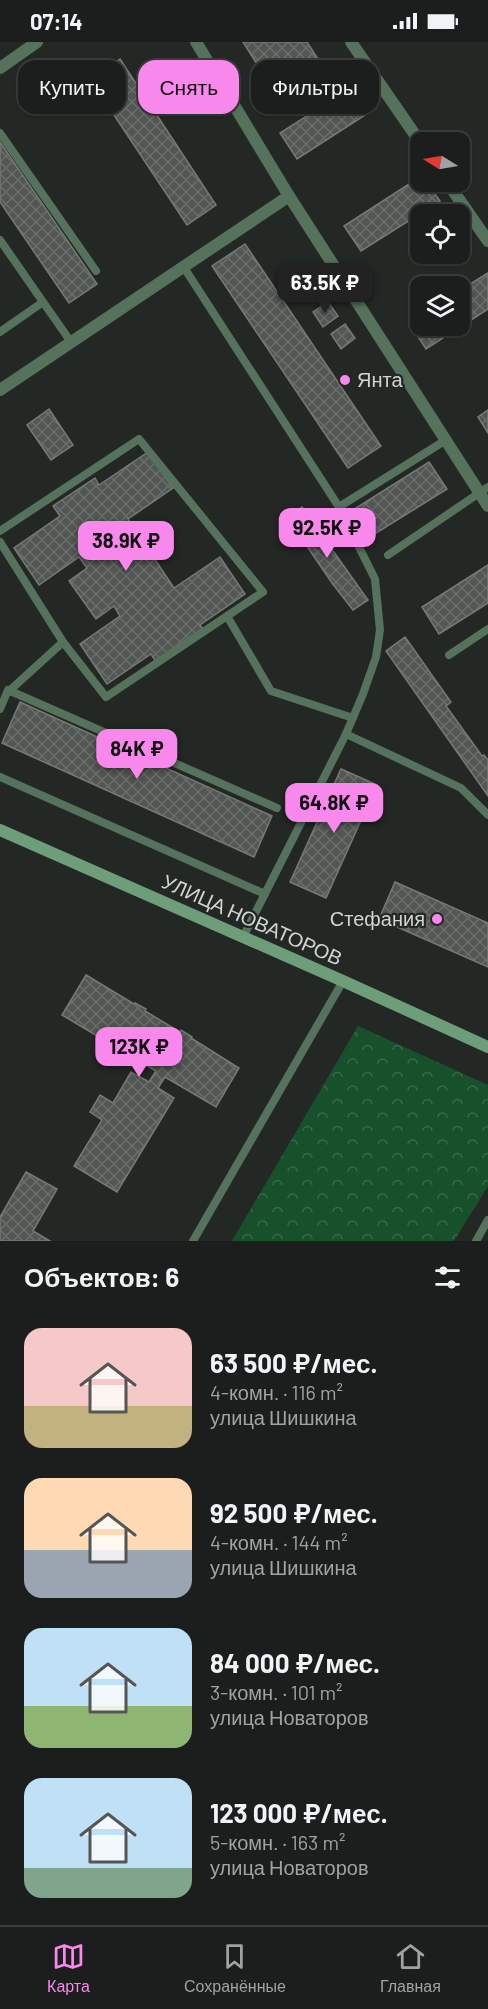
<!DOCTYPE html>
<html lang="ru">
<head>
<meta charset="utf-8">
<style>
  :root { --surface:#1b1e1c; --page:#282b29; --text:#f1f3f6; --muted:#a0a2a3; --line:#393c3b; --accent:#f888eb }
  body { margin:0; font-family:Barlow,sans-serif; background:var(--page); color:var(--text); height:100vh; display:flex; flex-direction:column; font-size:22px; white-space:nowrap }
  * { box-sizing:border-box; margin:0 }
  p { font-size:20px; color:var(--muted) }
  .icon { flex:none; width:33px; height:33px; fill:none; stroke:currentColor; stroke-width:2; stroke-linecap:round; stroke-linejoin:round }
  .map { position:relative; height:1199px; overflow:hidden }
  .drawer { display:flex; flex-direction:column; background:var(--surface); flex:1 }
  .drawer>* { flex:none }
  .banner { position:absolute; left:18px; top:18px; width:453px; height:54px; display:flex; gap:12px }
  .needle { width:39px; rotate:281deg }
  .controls { position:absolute; left:410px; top:90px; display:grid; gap:12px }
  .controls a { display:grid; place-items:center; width:60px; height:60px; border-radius:12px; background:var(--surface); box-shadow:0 2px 4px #0004,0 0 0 2px var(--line); font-size:30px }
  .price { position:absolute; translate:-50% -51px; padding:0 14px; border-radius:12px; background:var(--accent); color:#111; font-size:20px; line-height:39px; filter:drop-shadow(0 2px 3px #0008) }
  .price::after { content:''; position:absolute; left:50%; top:36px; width:18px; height:14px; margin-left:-9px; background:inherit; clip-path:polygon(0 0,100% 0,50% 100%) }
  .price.on { background:#222; color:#fff }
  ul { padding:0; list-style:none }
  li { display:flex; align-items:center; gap:18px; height:150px; padding:0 24px }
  li span { display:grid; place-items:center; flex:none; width:168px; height:120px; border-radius:18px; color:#555 }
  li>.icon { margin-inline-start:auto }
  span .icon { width:72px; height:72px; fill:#fffc; stroke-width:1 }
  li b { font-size:26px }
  h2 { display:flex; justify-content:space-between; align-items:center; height:72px; padding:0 24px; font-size:26px }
  .tag { padding:0 21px; border-radius:18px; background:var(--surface); box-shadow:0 2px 4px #0004,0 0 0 2px var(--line); font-size:21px; line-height:54px }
  .tag.on { background:var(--accent); color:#111 }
  .status { display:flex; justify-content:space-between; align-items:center; height:42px; padding:0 30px; background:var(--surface); direction:ltr }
  .status svg { height:16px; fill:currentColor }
  .tabs { display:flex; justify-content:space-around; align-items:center; height:84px; border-top:2px solid var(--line); background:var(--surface); font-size:16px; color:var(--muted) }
  .tabs a { display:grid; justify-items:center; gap:3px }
  .tabs .on { color:var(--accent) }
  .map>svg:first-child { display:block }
</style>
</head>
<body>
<div class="status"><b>07:14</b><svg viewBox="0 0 49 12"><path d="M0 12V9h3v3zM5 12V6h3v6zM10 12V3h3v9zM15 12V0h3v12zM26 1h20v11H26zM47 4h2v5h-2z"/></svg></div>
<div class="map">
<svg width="488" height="1199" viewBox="0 0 488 1199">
  <defs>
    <pattern id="park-crowns" width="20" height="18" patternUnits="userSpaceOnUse" patternTransform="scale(1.5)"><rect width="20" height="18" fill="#17512c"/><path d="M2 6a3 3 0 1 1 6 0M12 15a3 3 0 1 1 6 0" fill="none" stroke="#38694a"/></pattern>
    <pattern id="building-cross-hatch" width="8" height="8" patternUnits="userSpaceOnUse" patternTransform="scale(1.5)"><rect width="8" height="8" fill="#525753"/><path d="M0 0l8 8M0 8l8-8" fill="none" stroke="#6a6e6b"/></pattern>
  </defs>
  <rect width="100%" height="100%" fill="#242825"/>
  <path fill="url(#park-crowns)" d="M 358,984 L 488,1043 L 488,1144 L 454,1199 L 232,1199 Z"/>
  <g fill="url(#building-cross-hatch)" stroke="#757a76" stroke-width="1.5">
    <path d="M 243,0 L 307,0 L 318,17 L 272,46 Z"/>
    <path d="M 120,17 L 216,163 L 187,183 L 90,37 Z"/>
    <path d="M 359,41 L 376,66 L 297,117 L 280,91 Z"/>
    <path d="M 0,100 L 97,242 L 69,261 L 0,160 Z"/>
    <path d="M 420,135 L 420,140 L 427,140 L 440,159 L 361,209 L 344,184 Z"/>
    <path d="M 245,202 L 381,404 L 348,426 L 212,224 Z"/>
    <path d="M 488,231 L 488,267 L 426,307 L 409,281 L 420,274 L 420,284 L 459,284 L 459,249 Z"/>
    <path d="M 328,260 L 338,274 L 323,285 L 313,270 Z"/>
    <path d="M 345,282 L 355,296 L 341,307 L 331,292 Z"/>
    <path d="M 49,367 L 73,403 L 51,418 L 27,383 Z"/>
    <path d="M 488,368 L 488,391 L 478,375 Z"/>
    <path d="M 148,410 L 173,446 L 128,477 L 174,546 L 220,515 L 245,552 L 200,583 L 206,591 L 158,623 L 151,612 L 107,642 L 80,602 L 120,574 L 114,564 L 96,577 L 69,539 L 87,526 L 79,515 L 39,543 L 14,506 L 60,474 L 53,464 L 95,436 L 99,443 Z"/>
    <path d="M 429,420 L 447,447 L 373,493 L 356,466 Z"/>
    <path d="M 302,465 L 368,558 L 353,568 L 332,541 L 287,475 Z"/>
    <path d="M 488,523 L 488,561 L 439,592 L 422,565 Z"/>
    <path d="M 405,595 L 451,660 L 446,664 L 482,714 L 484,713 L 488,718 L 488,754 L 386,609 Z"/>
    <path d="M 20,660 L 272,774 L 254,815 L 2,701 Z"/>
    <path d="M 341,727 L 377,743 L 326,856 L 290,840 Z"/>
    <path d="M 395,840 L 488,881 L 488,925 L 379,877 Z"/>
    <path d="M 86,933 L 134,962 L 135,961 L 146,967 L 145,969 L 180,990 L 181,988 L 192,995 L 191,996 L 239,1026 L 216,1065 L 165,1035 L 158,1046 L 174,1056 L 117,1150 L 74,1124 L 102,1078 L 90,1070 L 100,1053 L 113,1061 L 131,1030 L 149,1040 L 156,1029 L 62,973 Z"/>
    <path d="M 26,1130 L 57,1147 L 33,1189 L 50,1199 L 0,1199 L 0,1175 Z"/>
  </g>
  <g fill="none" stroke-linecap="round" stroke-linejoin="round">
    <g stroke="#55735c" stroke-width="8">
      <path d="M 0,91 L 96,229"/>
      <path d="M 0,198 L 43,260"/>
      <path d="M 183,224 L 339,465 L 375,537 L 380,588 L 376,615 L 363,652 L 346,692 L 243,895"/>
      <path d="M 0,290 L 43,260 L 71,300"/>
      <path d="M 339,465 L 446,398"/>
      <path d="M 0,489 L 139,397 L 263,550 L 106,655 L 63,600 L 0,500"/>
      <path d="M 388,513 L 488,445"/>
      <path d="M 227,574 L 271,649 L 353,676"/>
      <path d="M 449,613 L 488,587"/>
      <path d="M 8,650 L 63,600"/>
      <path d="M 0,667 L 8,648 L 277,766"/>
      <path d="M 346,692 L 461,746 L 488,773"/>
      <path d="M 0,735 L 265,852"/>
      <path d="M 193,1199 L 343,939"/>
      <path d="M 476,1199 L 488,1178"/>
    </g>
    <g stroke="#55735c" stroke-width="12">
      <path d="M 196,0 L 289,154 L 488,464"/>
      <path d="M 351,0 L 420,100"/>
      <path d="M 447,140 L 488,199"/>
      <path d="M 0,348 L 289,154"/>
    </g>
    <path stroke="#55735c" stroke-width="12" d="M 0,26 L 37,0"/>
    <path stroke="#6d9e79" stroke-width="12" d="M 0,788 L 343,939 L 488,1005"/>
  </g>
  <g fill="#f888eb" stroke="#242825" stroke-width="2">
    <circle cx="345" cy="338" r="6"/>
    <circle cx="437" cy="877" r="6"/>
  </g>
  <g text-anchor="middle" stroke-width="4.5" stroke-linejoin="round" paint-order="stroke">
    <g font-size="20" fill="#d1d4d1" stroke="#242825" text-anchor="start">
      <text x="357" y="345">Янта</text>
      <text x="425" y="884" text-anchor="end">Стефания</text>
    </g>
    <g font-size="20" fill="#d1d4d1" stroke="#242825">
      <text transform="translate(252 878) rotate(24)" y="7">УЛИЦА НОВАТОРОВ</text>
    </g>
  </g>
</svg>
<div class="controls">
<a><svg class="needle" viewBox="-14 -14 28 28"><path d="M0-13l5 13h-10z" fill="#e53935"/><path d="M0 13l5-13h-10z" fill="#a0a2a3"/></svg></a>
<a><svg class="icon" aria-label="locate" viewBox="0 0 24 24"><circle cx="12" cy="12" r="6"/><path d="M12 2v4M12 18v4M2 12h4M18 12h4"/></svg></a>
<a><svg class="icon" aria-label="layers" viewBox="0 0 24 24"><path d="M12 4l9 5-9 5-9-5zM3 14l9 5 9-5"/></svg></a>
</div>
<b class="price on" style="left:325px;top:272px">63.5K ₽</b>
<b class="price" style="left:327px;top:517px">92.5K ₽</b>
<b class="price" style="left:126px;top:530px">38.9K ₽</b>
<b class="price" style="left:137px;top:738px">84K ₽</b>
<b class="price" style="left:334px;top:792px">64.8K ₽</b>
<b class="price" style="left:139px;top:1036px">123K ₽</b>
<div class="banner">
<a class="tag">Купить</a>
<a class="tag on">Снять</a>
<a class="tag">Фильтры</a>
</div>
</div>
<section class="drawer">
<h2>Объектов: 6<svg class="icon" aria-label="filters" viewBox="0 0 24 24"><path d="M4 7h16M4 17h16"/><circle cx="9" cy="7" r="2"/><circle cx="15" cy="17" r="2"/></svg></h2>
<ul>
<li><span style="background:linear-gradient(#f6c9c9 65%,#c2b280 0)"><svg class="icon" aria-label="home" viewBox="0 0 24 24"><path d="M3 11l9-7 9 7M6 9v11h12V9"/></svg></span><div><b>63 500 ₽/мес.</b><p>4-комн. · 116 m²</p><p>улица Шишкина</p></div></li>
<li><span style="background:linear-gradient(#ffd9b3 60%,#9aa5b1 0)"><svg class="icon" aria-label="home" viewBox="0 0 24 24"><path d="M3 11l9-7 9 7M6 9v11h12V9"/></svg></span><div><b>92 500 ₽/мес.</b><p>4-комн. · 144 m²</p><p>улица Шишкина</p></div></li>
<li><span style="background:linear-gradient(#bfe0f5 65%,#8fb573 0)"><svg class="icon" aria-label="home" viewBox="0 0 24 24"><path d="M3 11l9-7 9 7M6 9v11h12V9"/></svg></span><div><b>84 000 ₽/мес.</b><p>3-комн. · 101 m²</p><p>улица Новаторов</p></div></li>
<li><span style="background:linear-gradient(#bfe0f5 75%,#7fa58c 0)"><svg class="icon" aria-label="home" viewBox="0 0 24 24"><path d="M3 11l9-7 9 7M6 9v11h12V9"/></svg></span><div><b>123 000 ₽/мес.</b><p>5-комн. · 163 m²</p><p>улица Новаторов</p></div></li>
</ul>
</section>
<nav class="tabs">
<a class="on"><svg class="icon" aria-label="map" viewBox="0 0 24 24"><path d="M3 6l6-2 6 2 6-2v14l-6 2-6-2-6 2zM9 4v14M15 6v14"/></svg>Карта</a>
<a><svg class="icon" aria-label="saved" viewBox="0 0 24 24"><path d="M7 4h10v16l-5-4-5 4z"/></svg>Сохранённые</a>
<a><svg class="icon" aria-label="home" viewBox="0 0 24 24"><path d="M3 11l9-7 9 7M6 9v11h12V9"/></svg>Главная</a>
</nav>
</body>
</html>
